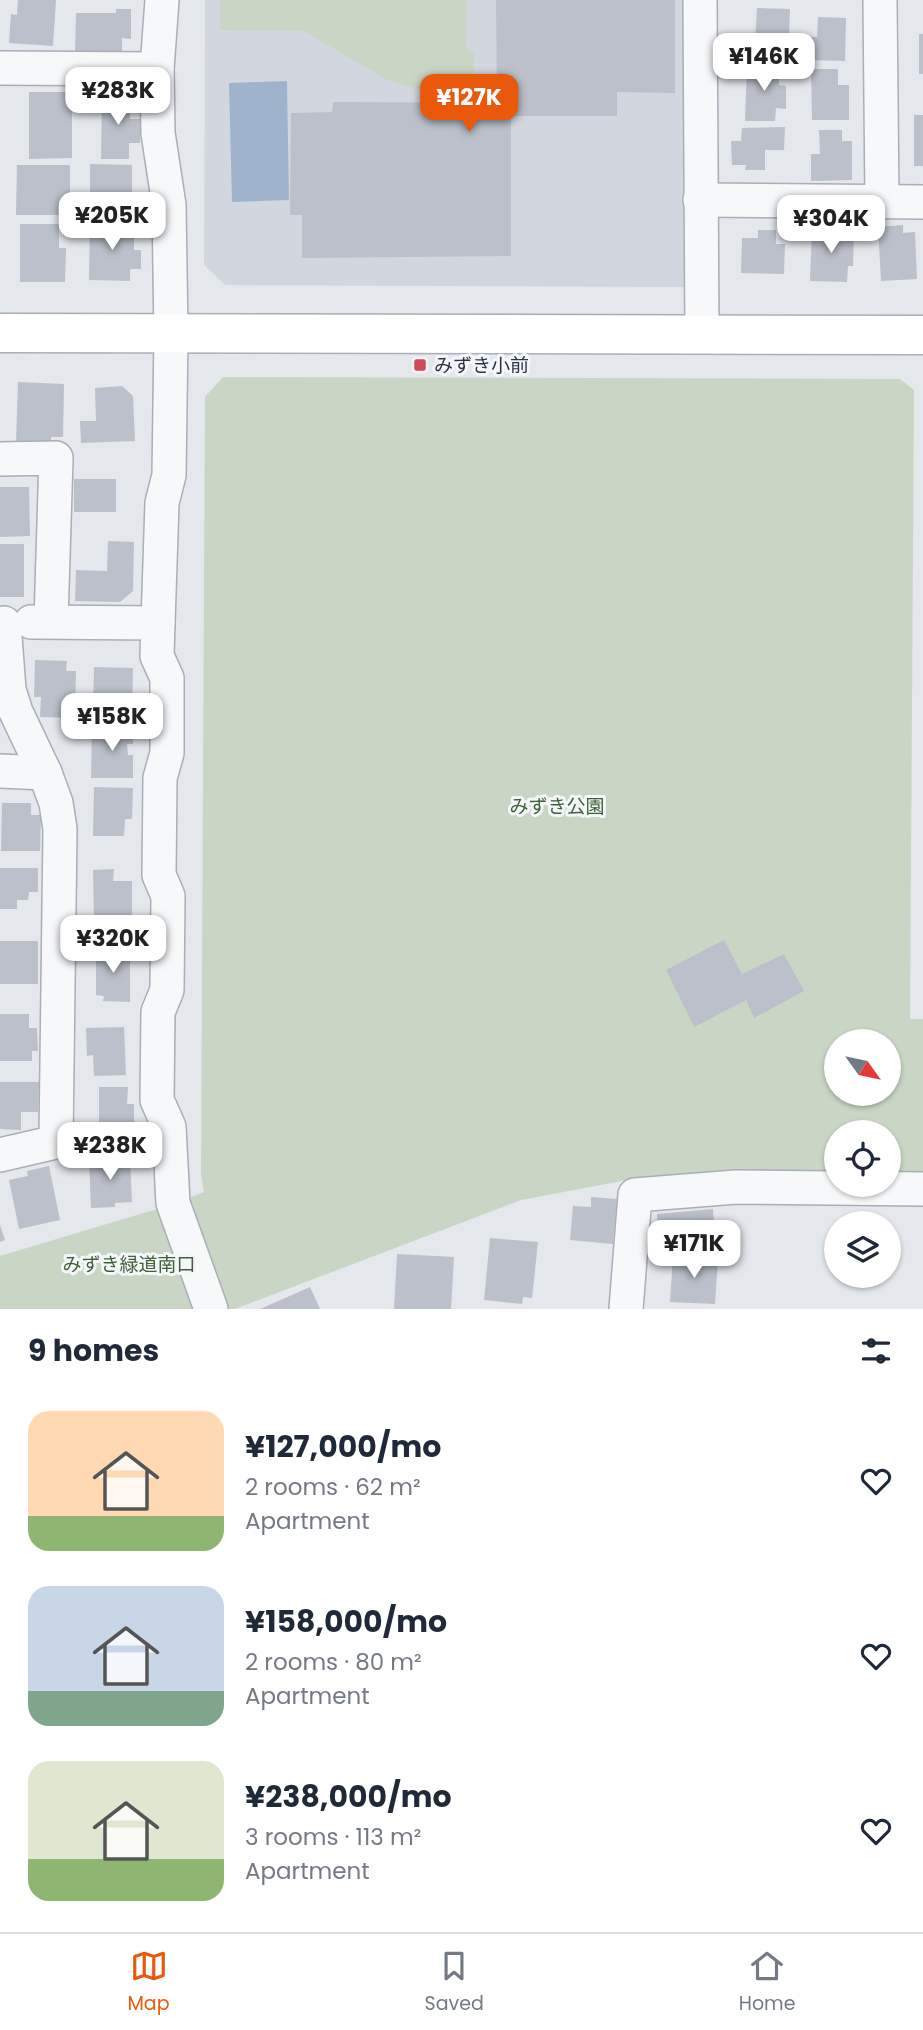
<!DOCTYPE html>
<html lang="en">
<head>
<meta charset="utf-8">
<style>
  :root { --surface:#fff; --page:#f2f2f3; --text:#1f2937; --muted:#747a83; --line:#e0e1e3; --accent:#ea580c }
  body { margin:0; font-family:Poppins,"Noto Sans JP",sans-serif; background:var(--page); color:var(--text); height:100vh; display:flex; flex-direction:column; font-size:26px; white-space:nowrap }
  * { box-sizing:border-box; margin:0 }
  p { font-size:23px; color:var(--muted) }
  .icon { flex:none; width:38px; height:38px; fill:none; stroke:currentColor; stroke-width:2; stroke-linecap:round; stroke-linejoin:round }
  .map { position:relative; height:1309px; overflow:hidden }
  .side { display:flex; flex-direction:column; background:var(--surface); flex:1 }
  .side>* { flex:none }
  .needle { width:46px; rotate:123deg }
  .controls { position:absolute; left:824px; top:1029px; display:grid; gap:14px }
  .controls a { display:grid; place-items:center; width:77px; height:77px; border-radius:50%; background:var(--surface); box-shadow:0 2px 5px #0004; font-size:35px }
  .price { position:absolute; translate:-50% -60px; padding:0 16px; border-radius:14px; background:#fff; color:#222; font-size:23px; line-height:46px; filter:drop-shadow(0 2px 4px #0008) }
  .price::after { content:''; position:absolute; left:50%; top:42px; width:21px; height:16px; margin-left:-10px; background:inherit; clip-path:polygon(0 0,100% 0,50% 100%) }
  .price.active { background:var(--accent); color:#fff }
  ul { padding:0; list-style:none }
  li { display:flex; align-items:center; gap:21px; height:175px; padding:0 28px }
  li span { display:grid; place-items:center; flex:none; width:196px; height:140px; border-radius:21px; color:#555 }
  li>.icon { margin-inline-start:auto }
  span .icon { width:84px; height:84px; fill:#fffc; stroke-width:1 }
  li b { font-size:30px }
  h2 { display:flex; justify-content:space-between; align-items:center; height:84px; padding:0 28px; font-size:30px }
  .tabs { display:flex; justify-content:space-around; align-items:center; height:98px; border-top:2px solid var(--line); background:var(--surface); font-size:19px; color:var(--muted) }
  .tabs a { display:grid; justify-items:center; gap:4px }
  .tabs .active { color:var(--accent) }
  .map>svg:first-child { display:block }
</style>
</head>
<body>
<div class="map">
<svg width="923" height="1309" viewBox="0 0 923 1309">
  <rect width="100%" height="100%" fill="#e4e7ec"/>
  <path fill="#d2d6de" d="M 205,0 L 689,0 L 689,287 L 225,285 L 204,265 Z"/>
  <g fill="#c9d6c5" fill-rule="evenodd">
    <path d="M 220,0 L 467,0 L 466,48 L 469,51 L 474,52 L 474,86 L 418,89 L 387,80 L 304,31 L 220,30 Z"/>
    <path d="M 223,377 L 900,379 L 914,390 L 910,1019 L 923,1019 L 923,1175 L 889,1175 L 889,1132 L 836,1132 L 836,1174 L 730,1174 L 622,1181 L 521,1200 L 235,1309 L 226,1309 L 186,1199 L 204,1192 L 201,1174 L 205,397 ZM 836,1041 L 889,1041 L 889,1094 L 836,1094 Z"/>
    <path d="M 157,1209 L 193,1309 L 0,1309 L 0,1256 Z"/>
  </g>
  <path fill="#9fb4cc" d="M 287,81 L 289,200 L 232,202 L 229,83 Z"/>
  <g fill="#bbc0ca">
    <path d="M 18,0 L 56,0 L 53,46 L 9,43 L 11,14 L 17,15 Z"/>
    <path d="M 496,0 L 675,0 L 675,93 L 617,92 L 617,116 L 511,116 L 511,256 L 302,258 L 302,215 L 290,215 L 291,113 L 332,112 L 333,102 L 497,103 Z"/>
    <path d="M 757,8 L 790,9 L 788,61 L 754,59 Z"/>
    <path d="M 116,9 L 131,9 L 131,39 L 122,38 L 122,52 L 75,51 L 76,13 L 116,13 Z"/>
    <path d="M 818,17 L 846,18 L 845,61 L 808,60 L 809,37 L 817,37 Z"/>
    <rect x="919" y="34" width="4" height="40"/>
    <path d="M 747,65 L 779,66 L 779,85 L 786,86 L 786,109 L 776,108 L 775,121 L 745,121 Z"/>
    <path d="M 811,69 L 838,69 L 838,85 L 849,85 L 849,120 L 812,120 Z"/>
    <path d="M 29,92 L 72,92 L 72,158 L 29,159 Z"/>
    <path d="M 102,95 L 130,95 L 130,119 L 141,119 L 140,143 L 129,143 L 129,159 L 101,159 Z"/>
    <rect x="914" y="115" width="9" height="51"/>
    <path d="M 785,127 L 784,150 L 765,150 L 765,170 L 745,170 L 746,165 L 732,165 L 731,141 L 741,141 L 742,128 Z"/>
    <path d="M 819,130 L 842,130 L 842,141 L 852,141 L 852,180 L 811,181 L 811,154 L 820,154 Z"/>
    <path d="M 90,164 L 132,165 L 132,208 L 118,207 L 118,217 L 90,217 Z"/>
    <path d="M 17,165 L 70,165 L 70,215 L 16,215 Z"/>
    <path d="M 90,220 L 120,221 L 120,227 L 134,227 L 134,250 L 141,250 L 141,269 L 130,269 L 130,281 L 89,280 Z"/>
    <path d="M 20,224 L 59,224 L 59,248 L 66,248 L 65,282 L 20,282 Z"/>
    <path d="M 903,225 L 903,233 L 915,232 L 917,279 L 881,281 L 878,227 Z"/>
    <path d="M 812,228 L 838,228 L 838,234 L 854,234 L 853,266 L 848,266 L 847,282 L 810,281 Z"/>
    <path d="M 758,230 L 776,230 L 776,244 L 785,244 L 784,274 L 741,273 L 742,238 L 758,238 Z"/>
    <path d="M 18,382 L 64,384 L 63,437 L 51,437 L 51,444 L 16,443 Z"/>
    <path d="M 122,386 L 133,396 L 135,441 L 81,443 L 80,421 L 96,421 L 95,388 Z"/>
    <rect x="74" y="479" width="42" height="33"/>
    <path d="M 0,487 L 29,487 L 30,536 L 0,537 Z"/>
    <path d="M 108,541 L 134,542 L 133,591 L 120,602 L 75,601 L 76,570 L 107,571 Z"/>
    <rect x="0" y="544" width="24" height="53"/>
    <path d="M 35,660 L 67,661 L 66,671 L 76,671 L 75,718 L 40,717 L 41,697 L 34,697 Z"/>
    <path d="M 94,667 L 133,668 L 132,717 L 93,716 Z"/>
    <path d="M 92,727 L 133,728 L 133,744 L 127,744 L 128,755 L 133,755 L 133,778 L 91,778 Z"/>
    <path d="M 94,787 L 133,788 L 132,819 L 125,819 L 124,836 L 93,836 Z"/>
    <path d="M 2,803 L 31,803 L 31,815 L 41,815 L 40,851 L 1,851 Z"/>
    <path d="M 0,868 L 38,868 L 38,892 L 29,892 L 28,900 L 17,900 L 17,909 L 0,909 Z"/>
    <path d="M 114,869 L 113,881 L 132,881 L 132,923 L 94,923 L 93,870 Z"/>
    <path d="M 724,940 L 742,974 L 784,954 L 804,991 L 754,1018 L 746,1000 L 694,1027 L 666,970 Z"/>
    <rect x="0" y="941" width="38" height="43"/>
    <path d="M 96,950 L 130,950 L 130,1002 L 103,1001 L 104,996 L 96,995 Z"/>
    <path d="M 0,1014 L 29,1014 L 29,1028 L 37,1028 L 38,1051 L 32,1051 L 32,1061 L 0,1061 Z"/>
    <path d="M 124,1027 L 126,1075 L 94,1076 L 93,1055 L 87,1056 L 86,1028 Z"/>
    <path d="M 0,1082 L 39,1082 L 38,1112 L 21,1112 L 21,1130 L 0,1129 Z"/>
    <path d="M 99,1087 L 128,1087 L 127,1104 L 134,1104 L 134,1137 L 99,1138 Z"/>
    <path d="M 130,1158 L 132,1202 L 115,1203 L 115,1207 L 91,1208 L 89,1160 Z"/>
    <path d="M 49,1166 L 60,1220 L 19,1229 L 9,1180 L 28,1176 L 27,1171 Z"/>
    <path d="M 591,1197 L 617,1199 L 613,1244 L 570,1240 L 573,1206 L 591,1207 Z"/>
    <path d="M 713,1209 L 715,1240 L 659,1244 L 657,1214 Z"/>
    <path d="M 0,1225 L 5,1240 L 0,1242 Z"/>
    <path d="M 490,1238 L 538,1242 L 532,1298 L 523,1297 L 522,1304 L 484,1300 Z"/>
    <path d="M 397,1254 L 454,1257 L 451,1309 L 394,1309 Z"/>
    <path d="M 673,1256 L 718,1258 L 715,1304 L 670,1302 Z"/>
    <path d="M 310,1287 L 320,1309 L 260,1309 Z"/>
  </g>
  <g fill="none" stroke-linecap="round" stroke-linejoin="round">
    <g stroke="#a9aeb7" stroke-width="36">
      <g id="street">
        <path d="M 162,0 L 157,69 L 158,133 L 169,205 L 171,334 L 169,475 L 162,503 L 158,623 L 157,656 L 167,678 L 167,753 L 160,778 L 159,875 L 168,896 L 167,990 L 158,1012 L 157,1100 L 169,1127 L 173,1203 L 211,1309"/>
        <path d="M 700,0 L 702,334"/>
        <path d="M 880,0 L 882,201"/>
        <path d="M 0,68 L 157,69"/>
        <path d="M 700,200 L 923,202"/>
        <path d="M 0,459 L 56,458 L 51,621"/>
        <path d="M 31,622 L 158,623"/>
        <path d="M 0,771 L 45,773"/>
        <path d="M 0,1155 L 56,1142 L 60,829 L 56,803 L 45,773 L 16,712 L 9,690 L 4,623"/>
        <path d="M 626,1309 L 635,1195 L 736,1187 L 923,1189"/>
      </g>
    </g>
    <g stroke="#a9aeb7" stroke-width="41">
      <path id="secondary" d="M 0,333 L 923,335"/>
    </g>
    <use href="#street" stroke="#f7f8fa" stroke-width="33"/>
    <use href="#secondary" stroke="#fff" stroke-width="38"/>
  </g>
  <rect fill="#d1495b" stroke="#f4f6f9" stroke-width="2.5" x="413" y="358" width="14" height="14" rx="3.5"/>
  <g text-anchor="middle" stroke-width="6" stroke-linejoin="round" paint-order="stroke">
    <g font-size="19" fill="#2b3445" stroke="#f4f6f9" text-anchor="start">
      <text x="434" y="372">みずき小前</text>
    </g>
    <g font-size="19" fill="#3f6138" stroke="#f4f6f9">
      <text x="557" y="813">みずき公園</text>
      <text x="129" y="1271">みずき緑道南口</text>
    </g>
  </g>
</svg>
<div class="controls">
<a><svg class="needle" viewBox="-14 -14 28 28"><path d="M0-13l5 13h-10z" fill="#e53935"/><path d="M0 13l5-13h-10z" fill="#747a83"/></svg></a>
<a><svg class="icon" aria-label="locate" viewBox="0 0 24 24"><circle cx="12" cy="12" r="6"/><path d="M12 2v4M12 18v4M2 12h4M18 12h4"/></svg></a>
<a><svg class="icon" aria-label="layers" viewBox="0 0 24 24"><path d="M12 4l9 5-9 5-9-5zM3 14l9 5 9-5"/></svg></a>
</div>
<b class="price" style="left:764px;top:93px">¥146K</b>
<b class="price" style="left:118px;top:127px">¥283K</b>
<b class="price active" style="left:469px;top:134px">¥127K</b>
<b class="price" style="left:112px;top:252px">¥205K</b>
<b class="price" style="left:831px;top:255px">¥304K</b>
<b class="price" style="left:112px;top:753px">¥158K</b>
<b class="price" style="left:113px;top:975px">¥320K</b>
<b class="price" style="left:110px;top:1182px">¥238K</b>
<b class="price" style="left:694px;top:1280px">¥171K</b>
</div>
<section class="side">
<h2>9 homes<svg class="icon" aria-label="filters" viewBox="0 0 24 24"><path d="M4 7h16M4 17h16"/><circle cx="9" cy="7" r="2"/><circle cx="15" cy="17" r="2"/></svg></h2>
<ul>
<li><span style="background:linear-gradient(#ffd9b3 75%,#8fb573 0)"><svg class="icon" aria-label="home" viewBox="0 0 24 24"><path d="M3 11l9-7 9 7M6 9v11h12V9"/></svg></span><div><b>¥127,000/mo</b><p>2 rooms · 62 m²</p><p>Apartment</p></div><svg class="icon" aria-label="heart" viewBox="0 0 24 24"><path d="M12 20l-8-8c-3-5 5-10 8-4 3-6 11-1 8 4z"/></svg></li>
<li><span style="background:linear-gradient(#c9d6e8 75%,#7fa58c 0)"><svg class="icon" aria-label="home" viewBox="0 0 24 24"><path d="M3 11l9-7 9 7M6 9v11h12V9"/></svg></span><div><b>¥158,000/mo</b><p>2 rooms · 80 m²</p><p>Apartment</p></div><svg class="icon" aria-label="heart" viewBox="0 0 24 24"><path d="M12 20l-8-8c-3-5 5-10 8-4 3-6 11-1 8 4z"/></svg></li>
<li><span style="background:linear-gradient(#dfe7d0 70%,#8fb573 0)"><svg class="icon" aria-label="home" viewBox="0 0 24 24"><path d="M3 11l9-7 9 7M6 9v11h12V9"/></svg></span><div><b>¥238,000/mo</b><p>3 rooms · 113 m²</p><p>Apartment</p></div><svg class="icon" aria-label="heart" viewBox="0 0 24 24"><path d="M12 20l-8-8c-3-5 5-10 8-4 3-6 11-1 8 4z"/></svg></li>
</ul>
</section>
<nav class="tabs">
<a class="active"><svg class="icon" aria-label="map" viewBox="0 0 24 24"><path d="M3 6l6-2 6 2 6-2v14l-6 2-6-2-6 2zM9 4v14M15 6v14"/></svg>Map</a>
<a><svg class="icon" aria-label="saved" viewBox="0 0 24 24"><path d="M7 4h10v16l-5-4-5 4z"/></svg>Saved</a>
<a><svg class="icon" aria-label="home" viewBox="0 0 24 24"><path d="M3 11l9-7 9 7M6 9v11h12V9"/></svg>Home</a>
</nav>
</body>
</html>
